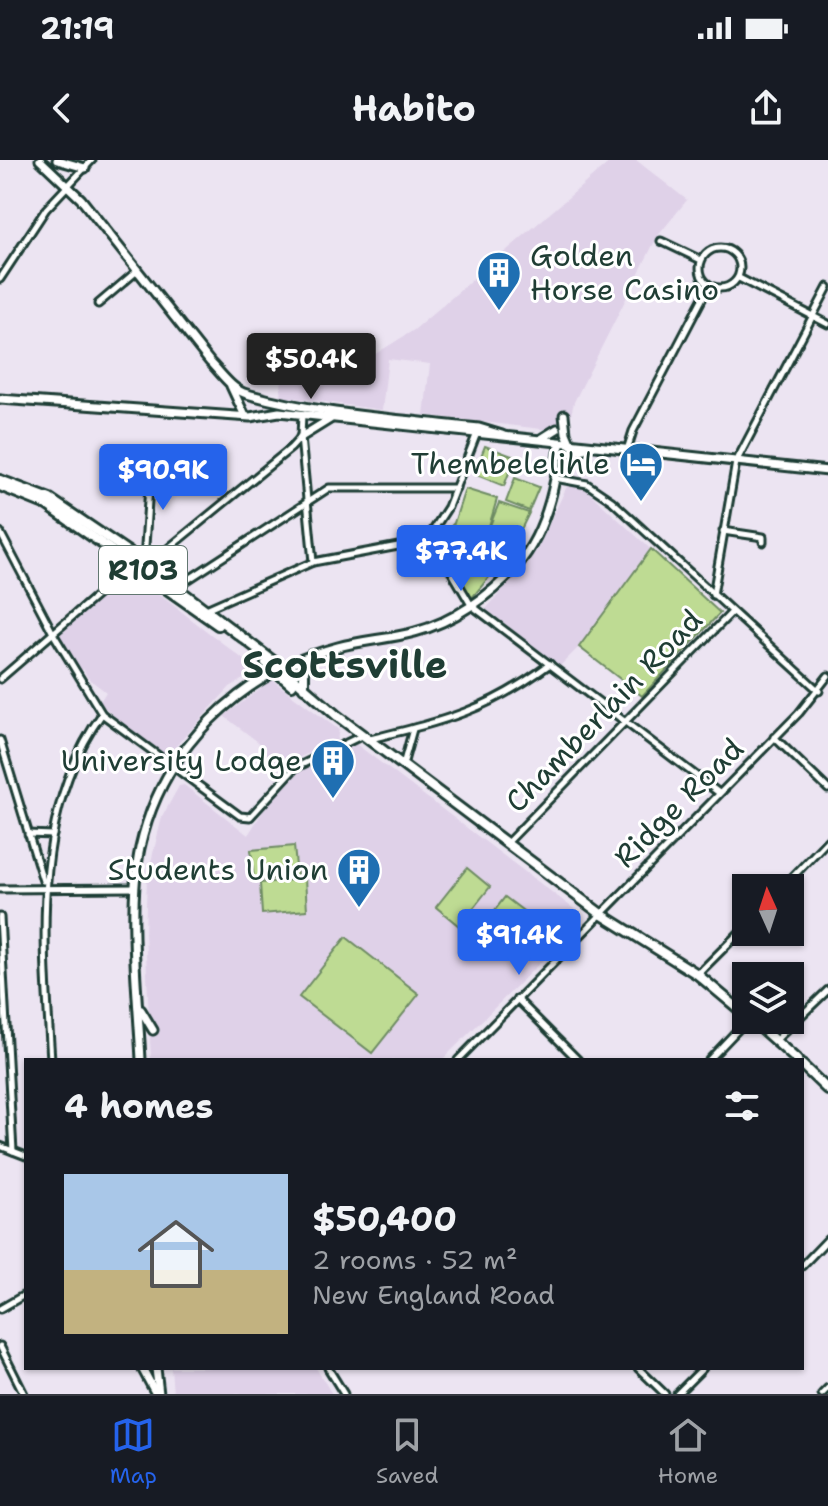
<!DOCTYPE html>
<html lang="en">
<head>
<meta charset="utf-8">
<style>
  :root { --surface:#171b24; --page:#242831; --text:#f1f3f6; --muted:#9ea1a6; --line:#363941; --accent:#2563eb }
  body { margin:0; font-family:"Shantell Sans",sans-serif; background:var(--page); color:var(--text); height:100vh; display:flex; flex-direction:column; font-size:30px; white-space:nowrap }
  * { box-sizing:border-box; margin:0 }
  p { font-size:26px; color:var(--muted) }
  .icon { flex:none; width:44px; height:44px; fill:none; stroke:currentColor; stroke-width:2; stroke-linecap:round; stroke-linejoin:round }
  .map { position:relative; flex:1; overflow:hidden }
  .details { position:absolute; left:24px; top:898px; width:780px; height:312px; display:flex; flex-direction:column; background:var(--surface); border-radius:0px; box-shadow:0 2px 6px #0004 }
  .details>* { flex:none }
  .needle { width:52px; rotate:357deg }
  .buttons { position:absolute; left:732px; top:714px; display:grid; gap:16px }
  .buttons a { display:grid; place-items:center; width:72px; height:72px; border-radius:0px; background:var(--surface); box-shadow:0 2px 6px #0004; font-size:40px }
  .price { position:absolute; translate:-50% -68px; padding:0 18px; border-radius:8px; background:var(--accent); color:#fff; font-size:26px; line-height:52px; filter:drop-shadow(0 2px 4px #0008) }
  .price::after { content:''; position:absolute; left:50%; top:48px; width:24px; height:18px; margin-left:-12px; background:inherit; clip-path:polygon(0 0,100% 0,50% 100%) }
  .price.selected { background:#222; color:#fff }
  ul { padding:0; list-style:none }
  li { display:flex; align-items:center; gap:24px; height:200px; padding:0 40px }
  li+li { border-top:2px solid var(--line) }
  li span { display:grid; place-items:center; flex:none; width:224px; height:160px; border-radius:0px; color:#555 }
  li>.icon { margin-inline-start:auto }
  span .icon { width:96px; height:96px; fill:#fffc; stroke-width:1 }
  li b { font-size:34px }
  h2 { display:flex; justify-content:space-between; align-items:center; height:96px; padding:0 40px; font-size:34px }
  .status { display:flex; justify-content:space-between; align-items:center; height:56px; padding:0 40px; background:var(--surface); direction:ltr }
  .status svg { height:22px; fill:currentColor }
  header { display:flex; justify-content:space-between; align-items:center; height:104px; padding:0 40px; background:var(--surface); font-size:36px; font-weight:700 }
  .dock { display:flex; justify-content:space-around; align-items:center; height:112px; border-top:2px solid var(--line); background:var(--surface); font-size:22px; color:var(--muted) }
  .dock a { display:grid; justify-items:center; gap:4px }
  .dock .selected { color:var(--accent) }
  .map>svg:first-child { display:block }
</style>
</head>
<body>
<div class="status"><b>21:19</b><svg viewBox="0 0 49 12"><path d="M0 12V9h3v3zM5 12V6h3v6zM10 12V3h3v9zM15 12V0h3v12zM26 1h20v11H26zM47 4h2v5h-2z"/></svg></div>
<header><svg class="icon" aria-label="back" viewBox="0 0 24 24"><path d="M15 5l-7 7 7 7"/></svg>Habito<svg class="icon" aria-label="share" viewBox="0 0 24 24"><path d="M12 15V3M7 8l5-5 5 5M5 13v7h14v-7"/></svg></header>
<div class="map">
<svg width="828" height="1234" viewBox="0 0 828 1234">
  <rect width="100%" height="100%" fill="#ece4f2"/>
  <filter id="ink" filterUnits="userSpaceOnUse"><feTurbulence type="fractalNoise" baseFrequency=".0125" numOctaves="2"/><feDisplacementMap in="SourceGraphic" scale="16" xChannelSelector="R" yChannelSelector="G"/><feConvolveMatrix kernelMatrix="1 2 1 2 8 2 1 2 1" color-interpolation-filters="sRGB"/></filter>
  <g filter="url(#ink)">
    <g fill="#dfd1e8">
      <path d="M 612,0 L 636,0 L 687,40 L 657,77 L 574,242 L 567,272 L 424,255 L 430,204 L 388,199 L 382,250 L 280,236 L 282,219 L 331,213 L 377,193 L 414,170 Z"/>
      <path d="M 568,324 L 583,327 L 720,453 L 642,536 L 579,487 L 560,506 L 486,449 L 537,390 Z"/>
      <path d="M 130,412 L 252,506 L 253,513 L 230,527 L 165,598 L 99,543 L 106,532 L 88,518 L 83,509 L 80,511 L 57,473 Z"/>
      <path d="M 272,520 L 339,570 L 337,580 L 296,599 L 285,609 L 263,593 L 266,588 L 224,556 Z"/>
      <path d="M 356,584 L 582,755 L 582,761 L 442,900 L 151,900 L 145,773 L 147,718 L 162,657 L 179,626 L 184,625 L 248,675 L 270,640 L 288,620 L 312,602 Z"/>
      <path d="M 171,1208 L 316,1208 L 332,1234 L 173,1234 Z"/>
    </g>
    <g fill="#bedb93" stroke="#6e8c64" stroke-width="2">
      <path d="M 485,286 L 515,297 L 504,326 L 474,314 Z"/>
      <path d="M 515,318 L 539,327 L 529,351 L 506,342 Z"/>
      <path d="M 465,329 L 497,339 L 487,373 L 499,343 L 529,353 L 510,392 L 471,439 L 440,378 L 454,363 Z"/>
      <path d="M 651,389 L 720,453 L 642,536 L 579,487 Z"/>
      <path d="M 294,686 L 297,717 L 254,720 L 251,690 Z"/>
      <path d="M 467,708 L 490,727 L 459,766 L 436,747 Z"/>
      <path d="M 305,719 L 307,750 L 262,754 L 260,723 Z"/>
      <path d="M 505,737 L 539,763 L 518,789 L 485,763 Z"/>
      <path d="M 346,777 L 419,834 L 372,893 L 299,837 Z"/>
    </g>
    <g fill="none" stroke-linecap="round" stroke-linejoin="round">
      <g stroke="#1f3d34" stroke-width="11">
        <g id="street">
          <path d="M 661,81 L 701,100"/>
          <circle cx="720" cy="108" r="20"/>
          <path d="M 739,118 L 828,164"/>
          <path d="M 0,119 L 46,49 L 92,0"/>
          <path d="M 98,144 L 137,111"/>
          <path d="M 301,277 L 313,402"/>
          <path d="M 627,290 L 633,271 L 709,126"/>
          <path d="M 555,318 L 587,324 L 612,341 L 819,531"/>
          <path d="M 723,371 L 763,377 L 763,382"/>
          <path d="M 0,372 L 54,475 L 102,554 L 240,656 L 250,657 L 295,608 L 363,575"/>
          <path d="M 430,375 L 471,445 L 719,633"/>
          <path d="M 144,401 L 151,296"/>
          <path d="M 148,405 L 291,288 L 301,277 L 302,254"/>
          <path d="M 177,427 L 329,328 L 456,328"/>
          <path d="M 713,435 L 736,302 L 828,127"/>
          <path d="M 206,449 L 313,402 L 409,384 L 430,375 L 448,347 L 477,273"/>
          <path d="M 0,519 L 132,405"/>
          <path d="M 774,577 L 828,629"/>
          <path d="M 370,579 C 444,561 487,551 550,504"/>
          <path d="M 0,580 L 43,721"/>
          <path d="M 403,605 L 413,569"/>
          <path d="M 28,674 L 53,675"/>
          <path d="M 508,682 L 732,452"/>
          <path d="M 782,728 L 828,680"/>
          <path d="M 0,729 L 135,728"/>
          <path d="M 0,757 L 13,991"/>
          <path d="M 698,814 L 746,766"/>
          <path d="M 517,839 L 578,900"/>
          <path d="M 776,880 L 828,830"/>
          <path d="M 51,900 C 44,785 30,654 102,554"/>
          <path d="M 458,900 L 799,553 L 828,516"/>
          <path d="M 709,900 L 747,860"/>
          <path d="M 0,986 L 26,996"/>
          <path d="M 802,1106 L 828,1079"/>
          <path d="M 0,1149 L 26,1134"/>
          <path d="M 0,1186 L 24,1234"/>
          <path d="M 328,1208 L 344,1234"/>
          <path d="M 638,1208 L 665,1234"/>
          <path d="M 677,1234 L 703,1208"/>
          <path d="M 822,1234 L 828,1228"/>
        </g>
      </g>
      <g stroke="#1f3d34" stroke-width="13">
        <g id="secondary">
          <path d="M 40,0 L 81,39 L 210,202 C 221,213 232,230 247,234 C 321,255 401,259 479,268 L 502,275"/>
          <path d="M 57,0 L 85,8"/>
          <path d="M 231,226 L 245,256"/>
          <path d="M 0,239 L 250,257 L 279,252 L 828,311"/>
          <path d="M 564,255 L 566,273 L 571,285"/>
          <path d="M 301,277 L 330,259"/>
          <path d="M 541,279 L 557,269"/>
          <path d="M 558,296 L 584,289"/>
          <path d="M 141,850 L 153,870"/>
          <path d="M 141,900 C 138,837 127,748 140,688 C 162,588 240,513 338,487 C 363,480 390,479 415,472 C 453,462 490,436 516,407 C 537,383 549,350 555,319 C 557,307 556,294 561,283"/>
          <path d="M 142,1208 L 156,1234"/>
          <path d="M 156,1208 L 159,1234"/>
        </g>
      </g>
      <g stroke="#1f3d34" stroke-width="14">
        <g id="primary">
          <path d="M 0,320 L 50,339 L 143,402 L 281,507 L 336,555 L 601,754 L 697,814 L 746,855"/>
          <path d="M 0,326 L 47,345 L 218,465"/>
          <path d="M 266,503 L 292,525"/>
          <path d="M 304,528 L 304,510 L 311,495"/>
          <path d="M 752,860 L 797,900"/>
          <path d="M 802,905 L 828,930"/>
        </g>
      </g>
      <use href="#street" stroke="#fff" stroke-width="5"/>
      <use href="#secondary" stroke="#fff" stroke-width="7"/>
      <use href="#primary" stroke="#fff" stroke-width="8"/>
    </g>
  </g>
  <defs>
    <g id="building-pin" transform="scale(2.3)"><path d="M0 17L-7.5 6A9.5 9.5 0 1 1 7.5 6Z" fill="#1f6fb2" stroke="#fff"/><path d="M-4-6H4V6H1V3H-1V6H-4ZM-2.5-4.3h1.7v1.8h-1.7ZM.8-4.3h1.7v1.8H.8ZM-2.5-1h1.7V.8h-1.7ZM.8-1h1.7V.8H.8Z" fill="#fff"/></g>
    <g id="hotel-pin" transform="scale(2.3)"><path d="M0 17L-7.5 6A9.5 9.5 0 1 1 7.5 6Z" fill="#1f6fb2" stroke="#fff"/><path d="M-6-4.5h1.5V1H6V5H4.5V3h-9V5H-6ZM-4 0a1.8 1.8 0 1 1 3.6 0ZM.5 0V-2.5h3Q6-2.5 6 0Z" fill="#fff"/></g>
  </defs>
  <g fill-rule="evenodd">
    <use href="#building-pin" x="499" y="113"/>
    <use href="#hotel-pin" x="641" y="304"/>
    <use href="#building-pin" x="333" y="601"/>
    <use href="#building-pin" x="359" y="710"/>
  </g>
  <g text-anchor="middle" stroke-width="6" stroke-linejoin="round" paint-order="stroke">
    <rect fill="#fff" stroke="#627771" stroke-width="2" x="99" y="386" width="88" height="48" rx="6"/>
    <g font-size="28" font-weight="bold" fill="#1f3d34">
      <text x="143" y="420">R103</text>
    </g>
    <g font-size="30" fill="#1f3d34" stroke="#fff" text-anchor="end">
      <text x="530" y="106" text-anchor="start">Golden<tspan x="530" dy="34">Horse Casino</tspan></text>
      <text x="610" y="314">Thembelelihle</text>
      <text x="302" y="611">University Lodge</text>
      <text x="328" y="720">Students Union</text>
    </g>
    <g font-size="30" fill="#1f3d34" stroke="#fff">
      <text transform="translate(604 551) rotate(-46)" y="10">Chamberlain Road</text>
      <text transform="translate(679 643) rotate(-45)" y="10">Ridge Road</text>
    </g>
    <g font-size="38" font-weight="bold" fill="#1f3d34" stroke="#fff">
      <text x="345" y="518">Scottsville</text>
    </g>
  </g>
</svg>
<div class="buttons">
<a><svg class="needle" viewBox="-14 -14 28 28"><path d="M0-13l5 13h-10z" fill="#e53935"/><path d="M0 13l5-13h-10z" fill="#9ea1a6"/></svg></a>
<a><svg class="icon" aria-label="layers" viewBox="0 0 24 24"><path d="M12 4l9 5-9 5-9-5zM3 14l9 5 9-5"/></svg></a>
</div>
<b class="price selected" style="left:311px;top:241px">$50.4K</b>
<b class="price" style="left:163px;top:352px">$90.9K</b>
<b class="price" style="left:461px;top:433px">$77.4K</b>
<b class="price" style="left:519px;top:817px">$91.4K</b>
<section class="details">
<h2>4 homes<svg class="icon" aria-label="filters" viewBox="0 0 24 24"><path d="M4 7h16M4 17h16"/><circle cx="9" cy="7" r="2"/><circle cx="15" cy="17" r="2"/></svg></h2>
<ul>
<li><span style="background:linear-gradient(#a9c7e8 60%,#c2b280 0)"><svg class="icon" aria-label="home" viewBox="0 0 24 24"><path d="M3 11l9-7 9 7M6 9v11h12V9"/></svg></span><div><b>$50,400</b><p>2 rooms · 52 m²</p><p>New England Road</p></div></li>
</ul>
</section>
</div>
<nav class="dock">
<a class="selected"><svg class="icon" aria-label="map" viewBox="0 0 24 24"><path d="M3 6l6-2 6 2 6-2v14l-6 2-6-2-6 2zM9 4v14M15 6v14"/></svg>Map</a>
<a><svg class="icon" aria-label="saved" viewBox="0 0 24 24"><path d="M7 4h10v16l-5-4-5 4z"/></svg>Saved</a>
<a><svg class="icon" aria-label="home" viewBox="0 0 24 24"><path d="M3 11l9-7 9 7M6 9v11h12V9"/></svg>Home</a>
</nav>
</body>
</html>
